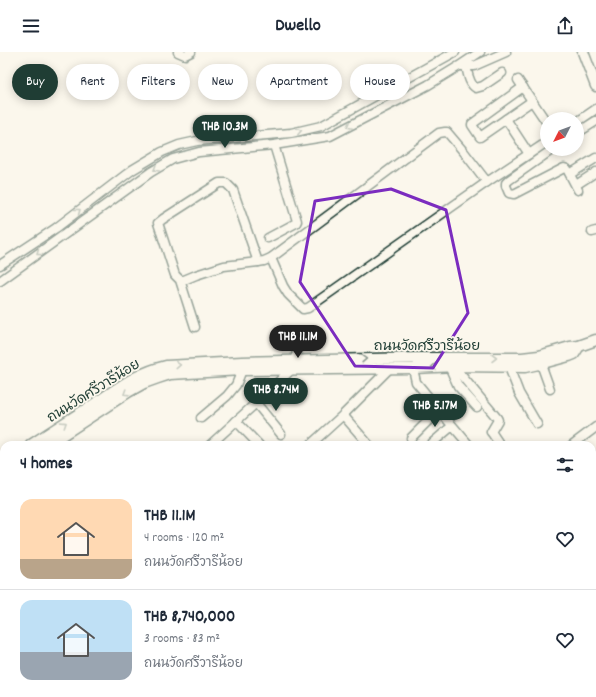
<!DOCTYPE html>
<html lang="en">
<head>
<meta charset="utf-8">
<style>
  :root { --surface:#fff; --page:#f6f6f7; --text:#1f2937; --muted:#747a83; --line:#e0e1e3; --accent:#1f3d34 }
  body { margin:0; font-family:Dekko,"Playpen Sans Thai",sans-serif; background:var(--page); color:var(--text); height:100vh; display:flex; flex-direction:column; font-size:15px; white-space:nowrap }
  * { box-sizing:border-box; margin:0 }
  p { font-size:13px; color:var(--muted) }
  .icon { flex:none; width:22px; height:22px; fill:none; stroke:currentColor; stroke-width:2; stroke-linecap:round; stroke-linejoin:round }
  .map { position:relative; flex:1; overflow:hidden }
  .drawer { position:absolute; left:0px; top:389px; width:596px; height:256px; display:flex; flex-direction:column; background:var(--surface); border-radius:12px 12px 0 0; box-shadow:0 2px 10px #0003 }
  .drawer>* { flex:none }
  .guide { position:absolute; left:12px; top:12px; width:572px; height:36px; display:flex; gap:8px }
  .needle { width:26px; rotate:228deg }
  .tools { position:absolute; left:540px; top:60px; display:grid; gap:8px }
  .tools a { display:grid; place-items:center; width:44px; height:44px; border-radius:50%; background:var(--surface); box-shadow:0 2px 10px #0003; font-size:20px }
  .price { position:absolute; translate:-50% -34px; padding:0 9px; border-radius:14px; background:var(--accent); color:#fff; font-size:13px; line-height:26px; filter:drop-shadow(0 1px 2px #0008) }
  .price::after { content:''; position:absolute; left:50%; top:24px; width:12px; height:9px; margin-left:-6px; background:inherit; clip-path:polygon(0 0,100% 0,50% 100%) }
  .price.selected { background:#222; color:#fff }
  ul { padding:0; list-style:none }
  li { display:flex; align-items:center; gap:12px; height:100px; padding:0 20px }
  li+li { border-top:1px solid var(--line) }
  li span { display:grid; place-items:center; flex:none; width:112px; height:80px; border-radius:12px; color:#555 }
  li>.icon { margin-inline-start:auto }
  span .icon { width:48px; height:48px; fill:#fffc; stroke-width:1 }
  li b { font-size:17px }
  h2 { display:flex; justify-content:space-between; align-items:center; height:48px; padding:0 20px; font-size:17px }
  .pill { padding:0 14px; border-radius:18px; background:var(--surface); box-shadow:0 2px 10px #0003; font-size:14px; line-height:36px }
  .pill.selected { background:var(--accent); color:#fff }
  header { display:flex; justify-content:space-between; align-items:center; height:52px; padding:0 20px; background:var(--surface); font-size:18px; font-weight:800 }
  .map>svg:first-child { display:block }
</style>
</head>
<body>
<header><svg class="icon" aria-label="menu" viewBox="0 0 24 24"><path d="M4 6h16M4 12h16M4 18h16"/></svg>Dwello<svg class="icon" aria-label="share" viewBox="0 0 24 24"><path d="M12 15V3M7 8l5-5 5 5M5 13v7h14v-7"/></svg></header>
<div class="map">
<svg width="596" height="645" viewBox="0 0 596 645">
  <rect width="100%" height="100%" fill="#fbf7ec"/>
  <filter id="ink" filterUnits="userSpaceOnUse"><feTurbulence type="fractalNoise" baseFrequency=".025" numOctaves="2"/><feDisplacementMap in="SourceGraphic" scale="8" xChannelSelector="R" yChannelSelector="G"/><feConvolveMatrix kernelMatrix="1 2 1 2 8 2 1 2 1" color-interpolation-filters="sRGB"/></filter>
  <g filter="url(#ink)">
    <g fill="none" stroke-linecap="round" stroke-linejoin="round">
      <path stroke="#8ebde9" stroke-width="12" d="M 209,641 L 212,645"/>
      <g stroke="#1f3d34" stroke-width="11">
        <g id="minor">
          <path d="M 178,0 L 185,3 L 191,0"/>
          <path d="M 462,14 L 474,14 L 506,0"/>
          <path d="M 466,14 C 468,22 469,32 476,36 L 483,34 L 502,21"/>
          <path d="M 518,28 L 547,71"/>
          <path d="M 523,35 L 472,72 L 472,73 L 480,85 L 532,49"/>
          <path d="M 506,67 L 529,102"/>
          <path d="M 577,70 L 596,57"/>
          <path d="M 577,81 L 596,69"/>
          <path d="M 553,97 L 509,128 L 506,131 L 506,134 L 509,141 L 514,142 L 564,116 L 567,117 L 578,138"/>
          <path d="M 570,122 L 596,106"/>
          <path d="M 576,133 L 596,120"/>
          <path d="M 592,180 L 596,179"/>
          <path d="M 268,186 L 296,171 L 297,169 L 274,93"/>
          <path d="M 271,206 L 283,234 L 288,242 L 303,257 L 308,256 L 487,130 L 547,90"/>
          <path d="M 258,210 L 264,209 L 271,206 L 439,81 L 445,80 L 447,80 L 464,100 L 487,130"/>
          <path d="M 0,213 L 56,176 L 132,118 L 162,100 L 179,93 L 197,89 L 291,81 L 321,74 L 455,0"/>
          <path d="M 180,228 L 184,228 L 196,223 L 224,214 L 258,210 L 233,138 L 226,131 L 219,131 L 163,167 L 158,171 L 173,217 L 175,223 L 180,228 L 195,275"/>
          <path d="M 0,229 L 151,120 L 173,107 L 199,100 L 274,93 L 330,84 L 428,33 L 459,14 L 480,0"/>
          <path d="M 294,309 L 299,294 L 308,280"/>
          <path d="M 541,312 L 550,337"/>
          <path d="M 449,314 L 458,334 L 477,355"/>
          <path d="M 456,314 L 457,318 L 461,323 L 497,366 L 498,368 L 491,380 L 492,381 L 500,393"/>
          <path d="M 509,315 L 519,341 L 537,372"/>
          <path d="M 414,316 L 414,321 L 416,330 L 439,358 L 469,393"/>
          <path d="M 256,351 L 281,382"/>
          <path d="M 343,363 L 369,393"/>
          <path d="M 201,366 L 227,344 L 236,333 L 242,318"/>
          <path d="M 236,369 L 259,393"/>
          <path d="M 411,386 L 439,358"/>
          <path d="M 210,393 L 256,351 L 291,318"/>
          <path d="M 310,393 L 343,363 L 390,316"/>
          <path d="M 430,393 L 452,374"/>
          <path d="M 572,393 L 596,375"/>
          <path d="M 592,408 L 596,404"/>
          <path d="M 0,527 L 4,523"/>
          <path d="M 0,531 L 4,536"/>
          <path d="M 0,555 L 4,551"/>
          <path d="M 592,582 L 596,585"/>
          <path d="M 592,619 L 596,623"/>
          <path d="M 592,638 L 596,633"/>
          <path d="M 92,641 L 95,645"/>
          <path d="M 109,641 L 113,645"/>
          <path d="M 316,641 L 321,645"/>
          <path d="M 289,645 L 293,641"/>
          <path d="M 585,645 L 589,641"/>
        </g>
      </g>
      <g stroke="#1f3d34" stroke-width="13">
        <g id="major">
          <path d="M 583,0 L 596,34"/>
          <path d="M 31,393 C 52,379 74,365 96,351 C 120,335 137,321 166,314 L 242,310 L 415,306 L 522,306 L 539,304 L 570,295 L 579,294 L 596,288"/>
          <path d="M 47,393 L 128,340 L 144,331 L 158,326 L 170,322 L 242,318 L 414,316 L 456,314 L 525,315 L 543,311 L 569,304 L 574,302 L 579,294"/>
          <path d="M 0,414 L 4,411"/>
          <path d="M 0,425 L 4,422"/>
        </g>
      </g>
      <use href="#minor" stroke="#fbf7ec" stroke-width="8"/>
      <use href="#major" stroke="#fbf7ec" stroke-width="10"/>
    </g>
    <defs><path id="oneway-chevron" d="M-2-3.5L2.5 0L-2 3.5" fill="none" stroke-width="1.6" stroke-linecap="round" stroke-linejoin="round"/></defs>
    <g stroke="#8d9a90">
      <use href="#oneway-chevron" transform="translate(349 74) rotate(153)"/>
      <use href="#oneway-chevron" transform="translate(299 79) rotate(-12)"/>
      <use href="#oneway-chevron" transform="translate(156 117) rotate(149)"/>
      <use href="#oneway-chevron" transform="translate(78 159) rotate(-37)"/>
      <use href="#oneway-chevron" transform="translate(39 201) rotate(144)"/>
      <use href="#oneway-chevron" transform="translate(494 306)"/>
      <use href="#oneway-chevron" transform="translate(364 307) rotate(-2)"/>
      <use href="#oneway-chevron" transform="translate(178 313) rotate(-3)"/>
      <use href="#oneway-chevron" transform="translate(434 315) rotate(178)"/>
      <use href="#oneway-chevron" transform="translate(126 341) rotate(148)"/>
      <use href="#oneway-chevron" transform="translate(64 372) rotate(-33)"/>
    </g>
  </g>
  <path d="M0 0H596V645H0ZM 391,137 L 446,158 L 468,261 L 433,316 L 355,314 L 300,230 L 315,149 Z" fill="#fbf7ec" fill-opacity=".55" fill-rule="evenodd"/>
  <path fill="none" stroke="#7b2cbf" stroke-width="3" stroke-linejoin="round" d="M 391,137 L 446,158 L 468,261 L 433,316 L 355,314 L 300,230 L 315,149 Z"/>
  <g text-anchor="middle" stroke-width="3.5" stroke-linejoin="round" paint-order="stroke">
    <g font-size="14" fill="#1f3d34" stroke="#fbf7ec">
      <text x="427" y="298">ถนนวัดศรีวารีน้อย</text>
      <text transform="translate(93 338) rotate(-32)" y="5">ถนนวัดศรีวารีน้อย</text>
    </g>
  </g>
</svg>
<div class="tools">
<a><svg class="needle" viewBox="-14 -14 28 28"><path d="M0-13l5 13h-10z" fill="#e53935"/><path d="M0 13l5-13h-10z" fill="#747a83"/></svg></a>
</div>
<b class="price" style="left:225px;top:97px">THB 10.3M</b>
<b class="price selected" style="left:298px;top:307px">THB 11.1M</b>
<b class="price" style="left:276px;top:360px">THB 8.74M</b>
<b class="price" style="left:435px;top:376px">THB 5.17M</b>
<div class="guide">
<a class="pill selected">Buy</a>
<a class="pill">Rent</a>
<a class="pill">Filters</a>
<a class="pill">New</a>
<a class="pill">Apartment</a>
<a class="pill">House</a>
</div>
<section class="drawer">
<h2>4 homes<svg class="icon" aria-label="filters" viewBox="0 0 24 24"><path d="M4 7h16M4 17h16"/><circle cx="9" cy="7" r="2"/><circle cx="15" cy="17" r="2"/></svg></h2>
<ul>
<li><span style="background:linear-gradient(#ffd9b3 75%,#b9a48a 0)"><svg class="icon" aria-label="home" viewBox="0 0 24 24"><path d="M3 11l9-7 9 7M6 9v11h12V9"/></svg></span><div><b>THB 11.1M</b><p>4 rooms · 120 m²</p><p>ถนนวัดศรีวารีน้อย</p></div><svg class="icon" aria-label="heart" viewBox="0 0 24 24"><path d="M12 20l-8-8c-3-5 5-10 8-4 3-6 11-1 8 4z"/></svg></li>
<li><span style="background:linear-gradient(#bfe0f5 65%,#9aa5b1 0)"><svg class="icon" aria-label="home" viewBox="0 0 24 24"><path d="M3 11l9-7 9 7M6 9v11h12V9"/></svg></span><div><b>THB 8,740,000</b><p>3 rooms · 83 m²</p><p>ถนนวัดศรีวารีน้อย</p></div><svg class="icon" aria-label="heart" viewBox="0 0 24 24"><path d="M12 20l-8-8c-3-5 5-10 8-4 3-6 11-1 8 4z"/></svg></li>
</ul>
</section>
</div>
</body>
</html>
